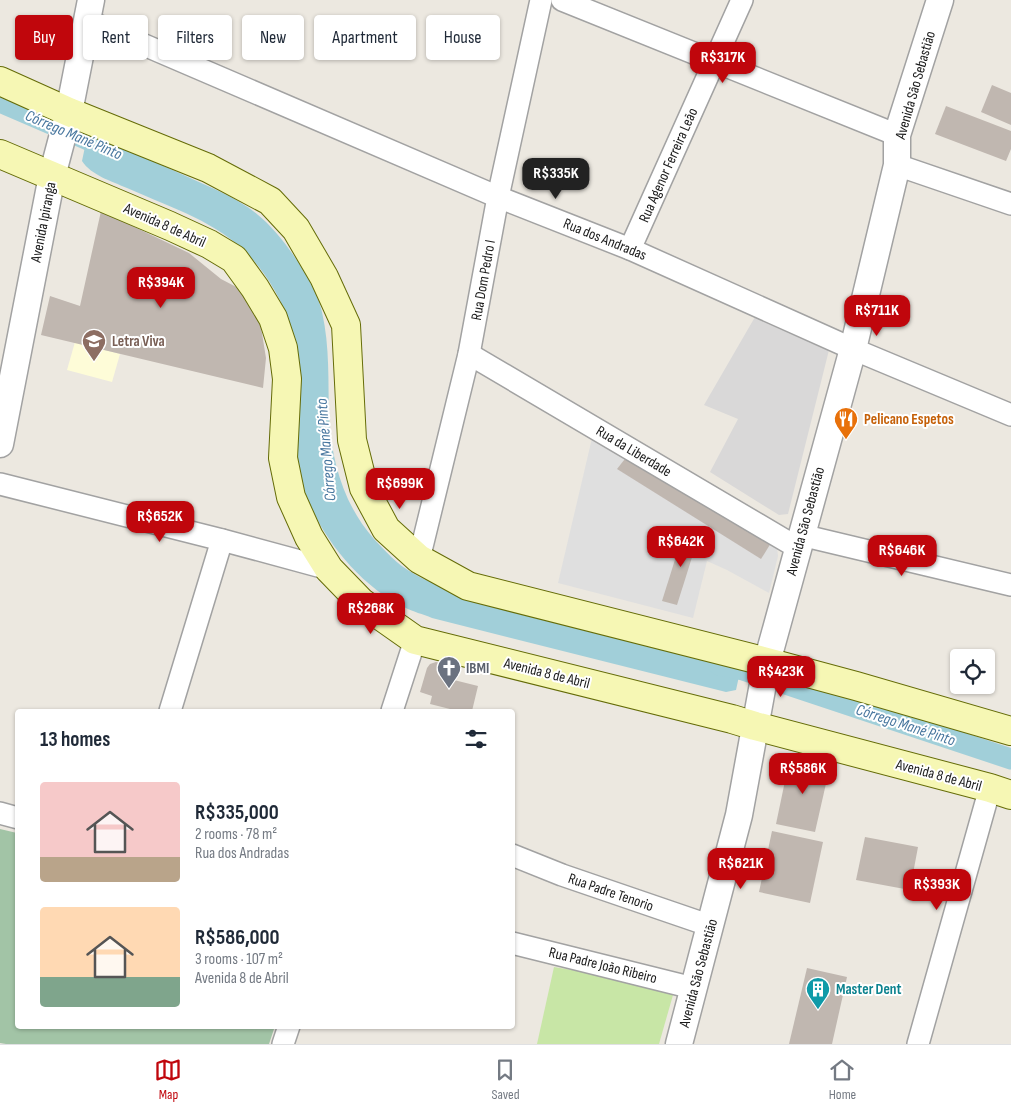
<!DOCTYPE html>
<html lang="en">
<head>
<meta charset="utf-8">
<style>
  :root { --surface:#fff; --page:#f2f2f3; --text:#1f2937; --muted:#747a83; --line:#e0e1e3; --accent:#c0060c }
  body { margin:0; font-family:"Sofia Sans Condensed",sans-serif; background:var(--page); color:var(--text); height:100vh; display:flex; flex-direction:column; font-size:19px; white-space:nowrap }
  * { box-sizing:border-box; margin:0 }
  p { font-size:16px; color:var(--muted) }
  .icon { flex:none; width:28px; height:28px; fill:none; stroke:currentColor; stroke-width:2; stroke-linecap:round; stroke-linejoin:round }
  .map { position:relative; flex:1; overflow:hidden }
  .details { position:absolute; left:15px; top:709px; width:500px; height:320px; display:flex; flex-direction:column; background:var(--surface); border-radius:5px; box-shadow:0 1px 4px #0004 }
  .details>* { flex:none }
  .top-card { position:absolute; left:15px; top:15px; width:500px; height:45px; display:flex; gap:10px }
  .controls { position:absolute; left:950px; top:649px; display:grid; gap:10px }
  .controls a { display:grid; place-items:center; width:45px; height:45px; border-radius:5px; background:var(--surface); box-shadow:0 1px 4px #0004; font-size:25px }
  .price { position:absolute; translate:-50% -42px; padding:0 11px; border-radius:10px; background:var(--accent); color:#fff; font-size:16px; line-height:32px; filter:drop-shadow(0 1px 2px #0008) }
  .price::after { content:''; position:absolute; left:50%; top:30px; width:15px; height:11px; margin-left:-8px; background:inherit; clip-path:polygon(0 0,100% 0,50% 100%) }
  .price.active { background:#222; color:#fff }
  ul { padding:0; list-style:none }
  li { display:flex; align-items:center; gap:15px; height:125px; padding:0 25px }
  li span { display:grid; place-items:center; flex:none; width:140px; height:100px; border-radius:5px; color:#555 }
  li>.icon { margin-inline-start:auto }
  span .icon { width:60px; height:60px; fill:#fffc; stroke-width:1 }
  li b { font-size:21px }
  h2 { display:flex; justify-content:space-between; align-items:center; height:60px; padding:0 25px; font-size:21px }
  .pill { padding:0 18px; border-radius:5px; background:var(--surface); box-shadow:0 1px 4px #0004; font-size:18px; line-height:45px }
  .pill.active { background:var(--accent); color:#fff }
  .tabs { display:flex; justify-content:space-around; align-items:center; height:70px; border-top:1px solid var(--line); background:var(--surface); font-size:14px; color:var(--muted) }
  .tabs a { display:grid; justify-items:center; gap:2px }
  .tabs .active { color:var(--accent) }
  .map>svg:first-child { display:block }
</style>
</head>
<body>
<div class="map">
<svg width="1011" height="1044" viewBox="0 0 1011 1044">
  <rect width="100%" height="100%" fill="#ece8e0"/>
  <path fill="#d9d8d8" d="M 755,317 L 826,346 L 829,350 L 788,514 L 779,515 L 710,472 L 738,419 L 704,405 Z"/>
  <path fill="#fefcd8" d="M 75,342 L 120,354 L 112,382 L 67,370 Z"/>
  <path fill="#c8e6a6" d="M 554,967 L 668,986 L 673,995 L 659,1044 L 537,1044 Z"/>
  <path fill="#a2c4a6" d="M 0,829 L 17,833 L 18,1026 L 275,1026 L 269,1044 L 6,1044 L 0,1043 Z"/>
  <path fill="#dfdfdf" d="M 593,434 L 777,547 L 778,556 L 769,593 L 727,570 L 707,561 L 693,618 L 558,583 Z"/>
  <path fill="#a1cfd9" d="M 99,136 C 129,150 159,164 188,177 C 212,188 238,198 258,215 C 281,233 316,283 322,312 C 330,347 328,382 329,418 C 332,463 344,505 374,539 C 385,551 397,564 411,572 C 422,579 436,584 449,590 L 741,667 L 736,690 L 726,692 L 432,618 C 423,614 413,612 404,607 C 356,584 311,526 300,474 C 293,444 293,413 291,383 C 289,362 290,336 286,315 C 285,308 279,299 275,291 C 240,228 188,215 127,188 C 111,181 91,175 82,161 L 86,142 L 91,137 Z"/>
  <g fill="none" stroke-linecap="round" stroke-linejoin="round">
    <g stroke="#a1cfd9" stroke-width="21">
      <path d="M 0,102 L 114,151"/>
      <path d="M 719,665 L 743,670 L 1011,759"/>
    </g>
  </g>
  <g fill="#c0b7b0">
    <path d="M 992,85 L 1011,93 L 1011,125 L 981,112 Z"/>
    <path d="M 946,106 L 1011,131 L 1011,149 L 1006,161 L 935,134 Z"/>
    <path d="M 101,211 L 189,253 L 221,279 L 242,290 L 260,321 L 266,358 L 263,388 L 41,335 L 50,296 L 80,306 Z"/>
    <path d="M 628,455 L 771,543 L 761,559 L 617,469 Z"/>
    <path d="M 684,531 L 699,535 L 677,605 L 662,601 Z"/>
    <path d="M 436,662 L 443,664 L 442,668 L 456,672 L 454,680 L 478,686 L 472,711 L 458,711 L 430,704 L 432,696 L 420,692 L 427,668 L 430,664 Z"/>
    <path d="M 790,757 L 830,766 L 815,832 L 776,824 Z"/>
    <path d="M 772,831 L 823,842 L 810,903 L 759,892 Z"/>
    <path d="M 865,837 L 918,847 L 910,890 L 856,880 Z"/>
    <path d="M 807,968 L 847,977 L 832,1044 L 789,1044 Z"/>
  </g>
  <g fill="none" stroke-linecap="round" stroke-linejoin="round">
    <g stroke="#a2a2a2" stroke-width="24">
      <g id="minor">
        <path d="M 562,0 L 897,135"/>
        <path d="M 86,20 L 498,197 L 630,249 L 853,349 L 1011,415"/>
        <path d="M 897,165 L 1011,204"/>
        <path d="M 630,249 L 742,0"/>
        <path d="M 469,354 L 798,548"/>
        <path d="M 0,484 L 222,540 L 329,569"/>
        <path d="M 801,535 L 1011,585"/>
        <path d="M 419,559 L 469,354 L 498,197 L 541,0"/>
        <path d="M 170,711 L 222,540"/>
        <path d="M 392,711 L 415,640"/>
        <path d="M 0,813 L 18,818"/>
        <path d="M 512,855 L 562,875 L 711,926"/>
        <path d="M 512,943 L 693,988"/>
        <path d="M 283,1044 L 289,1026"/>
        <path d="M 918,1044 L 990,788"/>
      </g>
    </g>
    <g stroke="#a2a2a2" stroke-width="29">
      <g id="tertiary">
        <path d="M 0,444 L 52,176 L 69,112 L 91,0"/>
        <path d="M 679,1044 L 739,815 L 767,662 L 853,349 L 897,165 L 897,135 L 940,0"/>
      </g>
    </g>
    <g stroke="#656c08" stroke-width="30">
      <g id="secondary">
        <path d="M 0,81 L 69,112 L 208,168 L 270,201 L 296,229 L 324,277 L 346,325 L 352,440 L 364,488 L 386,529 L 419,559 L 468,586 L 767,662 L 856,686 L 1011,731"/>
        <path d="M 0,154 L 170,226 L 209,244 L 234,259 L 255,288 L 273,318 L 283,348 L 287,379 L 283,458 L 291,497 L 309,537 L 329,569 L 361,602 L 415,640 L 732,719 L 755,726 L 990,788 L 1011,795"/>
      </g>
    </g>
    <use href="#minor" stroke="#fff" stroke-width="21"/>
    <use href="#tertiary" stroke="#fff" stroke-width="26"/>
    <use href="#secondary" stroke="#f6f7b4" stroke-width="28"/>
  </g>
  <defs>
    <g id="school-pin" transform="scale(1.25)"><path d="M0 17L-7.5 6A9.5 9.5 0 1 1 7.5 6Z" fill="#8d6e63" stroke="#fff"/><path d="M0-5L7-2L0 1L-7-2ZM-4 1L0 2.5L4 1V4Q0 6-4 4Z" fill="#fff"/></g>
    <g id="restaurant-pin" transform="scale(1.25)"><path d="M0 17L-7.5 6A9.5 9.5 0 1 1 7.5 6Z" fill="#e8710a" stroke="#fff"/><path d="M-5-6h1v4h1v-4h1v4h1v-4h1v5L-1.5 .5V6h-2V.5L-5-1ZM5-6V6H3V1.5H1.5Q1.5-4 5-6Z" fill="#fff"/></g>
    <g id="church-pin" transform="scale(1.25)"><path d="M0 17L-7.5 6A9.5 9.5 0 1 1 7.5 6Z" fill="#6b7280" stroke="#fff"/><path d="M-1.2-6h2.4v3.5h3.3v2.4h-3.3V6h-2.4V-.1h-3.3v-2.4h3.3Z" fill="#fff"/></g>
    <g id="building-pin" transform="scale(1.25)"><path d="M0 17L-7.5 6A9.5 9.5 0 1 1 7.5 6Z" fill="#0f9aa8" stroke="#fff"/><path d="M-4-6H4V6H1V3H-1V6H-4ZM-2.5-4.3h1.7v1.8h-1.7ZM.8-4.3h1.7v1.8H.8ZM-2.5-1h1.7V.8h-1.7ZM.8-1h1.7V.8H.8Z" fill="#fff"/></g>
  </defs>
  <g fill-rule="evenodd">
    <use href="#school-pin" x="94" y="341"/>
    <use href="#restaurant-pin" x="846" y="419"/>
    <use href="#church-pin" x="449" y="668"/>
    <use href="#building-pin" x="818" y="989"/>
  </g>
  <g text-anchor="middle" stroke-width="4" stroke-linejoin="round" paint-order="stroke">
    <g font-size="15" fill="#1b1b1b" stroke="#fff">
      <text transform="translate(915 85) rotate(-74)" y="5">Avenida São Sebastião</text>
      <text transform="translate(668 165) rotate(-66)" y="5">Rua Agenor Ferreira Leão</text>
      <text transform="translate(43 222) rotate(-79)" y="5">Avenida Ipiranga</text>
      <text transform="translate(165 225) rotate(24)" y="5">Avenida 8 de Abril</text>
      <text transform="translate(605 239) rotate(22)" y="5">Rua dos Andradas</text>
      <text transform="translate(483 280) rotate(-80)" y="5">Rua Dom Pedro I</text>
      <text transform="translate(634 451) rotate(31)" y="5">Rua da Liberdade</text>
      <text transform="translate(805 521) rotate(-75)" y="5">Avenida São Sebastião</text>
      <text transform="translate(547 673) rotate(14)" y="5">Avenida 8 de Abril</text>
      <text transform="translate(939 775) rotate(15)" y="5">Avenida 8 de Abril</text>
      <text transform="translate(611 892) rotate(19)" y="5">Rua Padre Tenorio</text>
      <text transform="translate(603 965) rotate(14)" y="5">Rua Padre João Ribeiro</text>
      <text transform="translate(698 973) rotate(-75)" y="5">Avenida São Sebastião</text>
    </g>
    <g font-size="15" font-weight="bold" fill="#785e54" stroke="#fff" text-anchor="start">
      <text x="112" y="346">Letra Viva</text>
    </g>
    <g font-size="15" font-weight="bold" fill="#c56008" stroke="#fff" text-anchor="start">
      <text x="864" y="424">Pelicano Espetos</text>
    </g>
    <g font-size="15" font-weight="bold" fill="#5b616d" stroke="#fff" text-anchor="start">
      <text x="466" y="673">IBMI</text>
    </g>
    <g font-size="15" font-weight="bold" fill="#0d838f" stroke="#fff" text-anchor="start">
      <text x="836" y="994">Master Dent</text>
    </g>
    <g font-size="16" font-style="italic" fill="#48779f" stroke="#fff">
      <text transform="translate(74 134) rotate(23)" y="6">Córrego Mané Pinto</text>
      <text transform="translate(325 450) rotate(-95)" y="6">Córrego Mané Pinto</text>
      <text transform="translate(906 724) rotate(18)" y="6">Córrego Mané Pinto</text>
    </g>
  </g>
</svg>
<div class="controls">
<a><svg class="icon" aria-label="locate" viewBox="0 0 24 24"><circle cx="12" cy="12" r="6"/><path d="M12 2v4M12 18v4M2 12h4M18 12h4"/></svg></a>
</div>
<b class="price" style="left:723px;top:84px">R$317K</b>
<b class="price active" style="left:556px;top:200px">R$335K</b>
<b class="price" style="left:161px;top:309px">R$394K</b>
<b class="price" style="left:877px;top:337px">R$711K</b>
<b class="price" style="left:400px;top:510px">R$699K</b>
<b class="price" style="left:160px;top:543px">R$652K</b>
<b class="price" style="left:681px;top:568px">R$642K</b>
<b class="price" style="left:902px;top:577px">R$646K</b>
<b class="price" style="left:371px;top:635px">R$268K</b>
<b class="price" style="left:781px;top:698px">R$423K</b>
<b class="price" style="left:803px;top:795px">R$586K</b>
<b class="price" style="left:741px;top:890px">R$621K</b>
<b class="price" style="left:937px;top:911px">R$393K</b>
<div class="top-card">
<a class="pill active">Buy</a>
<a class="pill">Rent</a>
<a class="pill">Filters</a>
<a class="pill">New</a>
<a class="pill">Apartment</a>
<a class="pill">House</a>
</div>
<section class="details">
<h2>13 homes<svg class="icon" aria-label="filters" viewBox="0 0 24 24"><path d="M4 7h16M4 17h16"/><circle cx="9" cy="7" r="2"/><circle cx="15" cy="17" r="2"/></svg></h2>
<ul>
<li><span style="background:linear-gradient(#f6c9c9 75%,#b9a48a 0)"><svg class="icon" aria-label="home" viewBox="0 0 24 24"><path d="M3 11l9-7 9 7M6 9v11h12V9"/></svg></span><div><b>R$335,000</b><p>2 rooms · 78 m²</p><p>Rua dos Andradas</p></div></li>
<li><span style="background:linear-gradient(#ffd9b3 70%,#7fa58c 0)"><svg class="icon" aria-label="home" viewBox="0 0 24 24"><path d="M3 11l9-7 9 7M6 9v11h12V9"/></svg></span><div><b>R$586,000</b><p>3 rooms · 107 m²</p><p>Avenida 8 de Abril</p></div></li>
</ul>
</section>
</div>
<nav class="tabs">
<a class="active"><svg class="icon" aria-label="map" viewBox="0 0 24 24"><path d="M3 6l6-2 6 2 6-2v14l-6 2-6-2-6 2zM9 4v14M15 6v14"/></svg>Map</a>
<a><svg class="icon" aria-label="saved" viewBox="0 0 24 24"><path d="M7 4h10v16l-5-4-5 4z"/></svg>Saved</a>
<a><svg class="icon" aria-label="home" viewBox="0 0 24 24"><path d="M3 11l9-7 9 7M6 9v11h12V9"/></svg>Home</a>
</nav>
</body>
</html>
